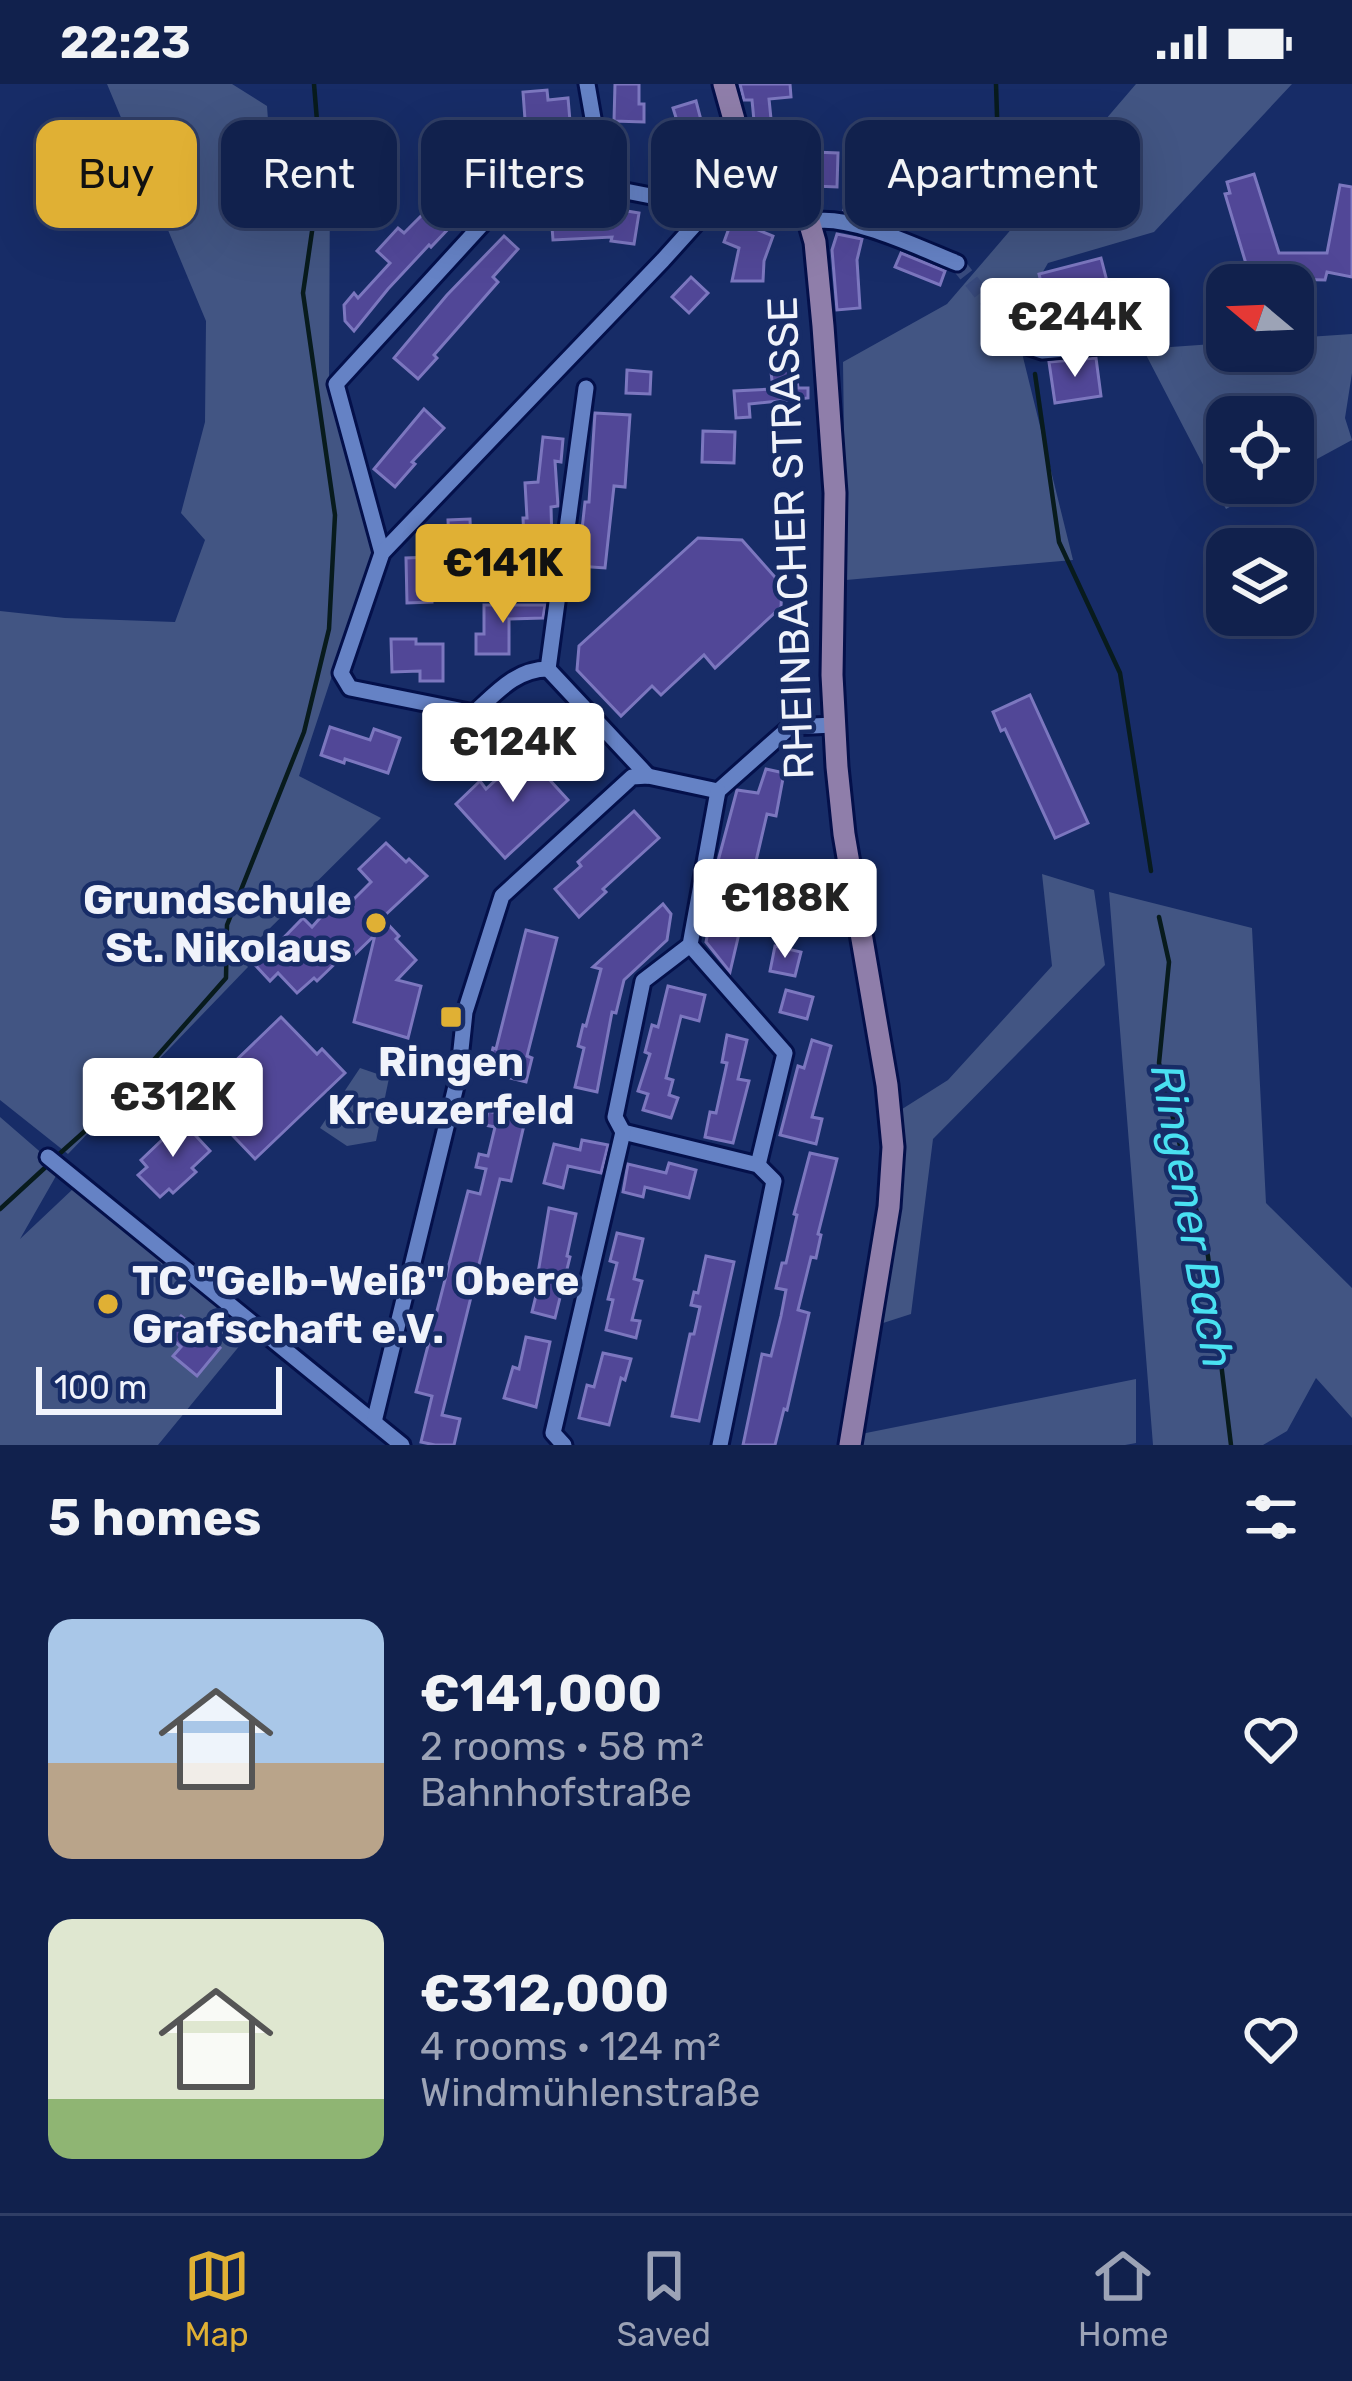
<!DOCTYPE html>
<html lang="en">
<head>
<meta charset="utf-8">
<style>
  :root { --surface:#11214d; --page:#1e2e57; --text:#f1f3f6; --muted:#9ca3b6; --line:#303e65; --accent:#e0b034 }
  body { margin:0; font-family:Rubik,sans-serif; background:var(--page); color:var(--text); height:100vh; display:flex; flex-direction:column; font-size:45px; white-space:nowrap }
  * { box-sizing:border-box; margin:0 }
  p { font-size:39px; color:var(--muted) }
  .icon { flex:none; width:66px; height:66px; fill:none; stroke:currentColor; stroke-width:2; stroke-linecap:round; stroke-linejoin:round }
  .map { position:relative; height:1361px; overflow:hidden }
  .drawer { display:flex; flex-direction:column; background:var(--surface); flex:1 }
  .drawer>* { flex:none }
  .guide { position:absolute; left:36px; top:36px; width:1281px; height:108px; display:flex; gap:24px }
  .needle { width:78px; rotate:289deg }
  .buttons { position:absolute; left:1206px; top:180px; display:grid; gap:24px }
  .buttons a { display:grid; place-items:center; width:108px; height:108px; border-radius:24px; background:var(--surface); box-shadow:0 12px 48px #0002,0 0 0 3px var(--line); font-size:60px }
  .scale { position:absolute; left:36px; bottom:30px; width:246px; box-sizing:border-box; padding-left:12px; border:6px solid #f0f3fb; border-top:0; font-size:33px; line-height:42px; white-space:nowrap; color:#f0f3fb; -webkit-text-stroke:9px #172c67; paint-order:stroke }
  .price { position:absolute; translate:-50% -102px; padding:0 27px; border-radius:12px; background:#fff; color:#222; font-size:39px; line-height:78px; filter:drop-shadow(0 3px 6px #0008) }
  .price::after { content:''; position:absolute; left:50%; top:72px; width:36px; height:27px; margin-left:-18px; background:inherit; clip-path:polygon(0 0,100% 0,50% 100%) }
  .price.current { background:var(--accent); color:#111 }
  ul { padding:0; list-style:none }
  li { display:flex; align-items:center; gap:36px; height:300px; padding:0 48px }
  li span { display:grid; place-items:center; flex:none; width:336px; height:240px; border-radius:24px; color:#555 }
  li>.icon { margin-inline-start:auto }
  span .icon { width:144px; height:144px; fill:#fffc; stroke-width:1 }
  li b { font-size:51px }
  h2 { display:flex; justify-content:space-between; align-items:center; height:144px; padding:0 48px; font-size:51px }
  .pill { padding:0 42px; border-radius:24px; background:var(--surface); box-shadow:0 12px 48px #0002,0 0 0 3px var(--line); font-size:42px; line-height:108px }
  .pill.current { background:var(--accent); color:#111 }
  .status { display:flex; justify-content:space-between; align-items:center; height:84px; padding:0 60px; background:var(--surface); direction:ltr }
  .status svg { height:33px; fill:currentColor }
  .tab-bar { display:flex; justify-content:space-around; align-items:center; height:168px; border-top:3px solid var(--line); background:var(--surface); font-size:33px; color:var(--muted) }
  .tab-bar a { display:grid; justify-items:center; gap:6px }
  .tab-bar .current { color:var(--accent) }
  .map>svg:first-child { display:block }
</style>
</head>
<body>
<div class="status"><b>22:23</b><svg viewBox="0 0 49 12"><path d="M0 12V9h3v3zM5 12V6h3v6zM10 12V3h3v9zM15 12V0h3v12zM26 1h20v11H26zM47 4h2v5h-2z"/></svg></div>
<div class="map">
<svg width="1352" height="1361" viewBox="0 0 1352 1361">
  <rect width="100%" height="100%" fill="#172c67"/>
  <g fill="#425583">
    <path d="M 107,0 L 232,0 L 267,22 L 272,91 L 330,94 L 329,295 L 374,464 L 299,692 L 381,734 L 240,874 L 248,883 L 68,1070 L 0,1016 L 0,527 L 65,534 L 175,538 L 205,456 L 181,429 L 205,338 L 206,237 Z"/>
    <path d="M 1136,0 L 1292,0 L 1154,148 L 1048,179 L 1010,245 L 1022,269 L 1073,476 L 846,496 L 843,278 L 947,220 Z"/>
    <path d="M 1352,250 L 1352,289 L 1345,334 L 1352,356 L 1293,388 L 1293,333 L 1227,333 L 1227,399 L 1274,399 L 1226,425 L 1143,265 L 1227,259 L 1227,267 L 1293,267 L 1293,254 Z"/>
    <path d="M 1042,790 L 1094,806 L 1105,881 L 933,1055 L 911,1230 L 880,1240 L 899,1027 L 948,996 L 1052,882 Z"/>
    <path d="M 1109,808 L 1252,844 L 1266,1119 L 1352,1204 L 1352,1334 L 1316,1294 L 1287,1347 L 1263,1361 L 1153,1361 Z"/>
    <path d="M 360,984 L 389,994 L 376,1057 L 347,1062 L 320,1044 Z"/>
    <path d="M 0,1033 L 60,1085 L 20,1155 L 74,1104 L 250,1249 L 158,1361 L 0,1361 Z"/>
    <path d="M 1136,1295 L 1136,1359 L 1125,1361 L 859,1361 L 861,1350 Z"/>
  </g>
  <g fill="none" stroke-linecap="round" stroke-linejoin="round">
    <g stroke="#081b1d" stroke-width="4.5">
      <path d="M 996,0 L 1000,127"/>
      <path d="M 1035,290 L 1059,458 L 1120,589 L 1151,787"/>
      <path d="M 1159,833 L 1169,878 L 1159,979 L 1208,1172 L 1231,1361"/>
      <path d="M 57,1072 L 114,1021 L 226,894 L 227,841 L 304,648 L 329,545 L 335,431 L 303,209 L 321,86 L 314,0"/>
      <path d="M 0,1125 L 49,1080"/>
    </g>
  </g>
  <g fill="#514797" stroke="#7c77bf" stroke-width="3">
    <path d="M 615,0 L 639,0 L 639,20 L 644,20 L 644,38 L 614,37 Z"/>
    <path d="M 740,0 L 790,0 L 791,13 L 769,15 L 772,45 L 814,44 L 814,68 L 838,69 L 837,103 L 815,102 L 815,86 L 784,85 L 783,73 L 771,74 L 767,72 L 766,45 L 755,47 L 752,16 L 744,16 Z"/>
    <path d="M 547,6 L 548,16 L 568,14 L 570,37 L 568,37 L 567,53 L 571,54 L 572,81 L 521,84 L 521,88 L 494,89 L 494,64 L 527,63 L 523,8 Z"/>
    <path d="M 696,17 L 701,36 L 679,43 L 673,24 Z"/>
    <path d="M 862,89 L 909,90 L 908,114 L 888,113 L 881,136 L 844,126 L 846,119 L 861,124 Z"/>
    <path d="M 1254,90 L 1279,169 L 1327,169 L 1340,101 L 1352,103 L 1352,193 L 1327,188 L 1325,196 L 1286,195 L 1283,183 L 1250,193 L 1225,110 L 1230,109 L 1227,98 Z"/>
    <path d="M 744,122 L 759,128 L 753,144 L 773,152 L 764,177 L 763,197 L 732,197 L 739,164 L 724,158 L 732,136 L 738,138 Z"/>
    <path d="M 429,124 L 450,143 L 431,163 L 429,161 L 388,205 L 354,247 L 345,237 L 344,221 L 354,209 L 358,214 L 390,179 L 377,167 L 398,144 L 404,149 Z"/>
    <path d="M 615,125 L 639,129 L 634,160 L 611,157 L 612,153 L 553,156 L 551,130 L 580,128 L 580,140 L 614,138 Z"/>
    <path d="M 837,150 L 862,155 L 857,176 L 860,224 L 837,226 L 832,166 Z"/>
    <path d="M 504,152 L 518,165 L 493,193 L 498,198 L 434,271 L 437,274 L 418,295 L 394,274 L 447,211 Z"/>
    <path d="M 901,169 L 945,187 L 940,201 L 895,183 Z"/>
    <path d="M 1101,174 L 1110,209 L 1076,218 L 1084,251 L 1055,254 L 1039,190 Z"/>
    <path d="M 691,193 L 708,209 L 689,229 L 672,213 Z"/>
    <path d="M 1145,214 L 1148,243 L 1122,245 L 1120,217 Z"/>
    <path d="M 1096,274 L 1101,312 L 1055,319 L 1049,278 Z"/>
    <path d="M 627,286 L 651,288 L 650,310 L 626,309 Z"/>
    <path d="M 796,286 L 798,304 L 808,304 L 808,314 L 749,320 L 750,333 L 736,334 L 734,307 L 773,305 L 771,288 Z"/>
    <path d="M 424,325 L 444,344 L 412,378 L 415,380 L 395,403 L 374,385 Z"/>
    <path d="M 595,329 L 630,331 L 625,403 L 614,402 L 605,484 L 578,482 L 585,418 L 589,418 Z"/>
    <path d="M 703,347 L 735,348 L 734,379 L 702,378 Z"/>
    <path d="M 543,353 L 563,355 L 561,378 L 555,377 L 558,422 L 551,423 L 552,459 L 543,459 L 538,502 L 505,497 L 508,473 L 525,475 L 523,434 L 527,434 L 525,399 L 538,398 Z"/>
    <path d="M 470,435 L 471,460 L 449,461 L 448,436 Z"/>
    <path d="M 698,454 L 742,456 L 782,501 L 781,523 L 715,584 L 704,571 L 661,611 L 652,602 L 621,632 L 577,586 L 579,562 Z"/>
    <path d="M 431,473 L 432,518 L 407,519 L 406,474 Z"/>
    <path d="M 484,521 L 545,521 L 543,534 L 509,535 L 509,570 L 476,570 L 476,550 L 484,550 Z"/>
    <path d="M 391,555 L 416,555 L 416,560 L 443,560 L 443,597 L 420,597 L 420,587 L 392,588 Z"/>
    <path d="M 1030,611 L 1088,739 L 1055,754 L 1005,645 L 1001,647 L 993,628 Z"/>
    <path d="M 330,643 L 370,656 L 374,645 L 400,654 L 388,689 L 345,675 L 344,679 L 321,671 Z"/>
    <path d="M 525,669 L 568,716 L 505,774 L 456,720 L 480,697 L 486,705 Z"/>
    <path d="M 766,685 L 784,689 L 776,732 L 767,730 L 730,888 L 706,858 L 722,778 L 718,777 L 737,706 L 758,709 Z"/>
    <path d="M 634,727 L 659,754 L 603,805 L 606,808 L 579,833 L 555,805 L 581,782 L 578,778 Z"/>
    <path d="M 386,759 L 406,778 L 409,775 L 427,792 L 382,834 L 399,852 L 396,855 L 416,876 L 397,896 L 421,902 L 408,954 L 354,938 L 375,851 L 350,875 L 345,870 L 317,897 L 314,894 L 297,909 L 278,889 L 270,897 L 256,882 L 303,834 L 312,843 L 328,825 L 331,828 L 350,811 L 354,815 L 371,798 L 359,785 Z"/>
    <path d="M 663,820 L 671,830 L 667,856 L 624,896 L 616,929 L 612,928 L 597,1008 L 575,1003 L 584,964 L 578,962 L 583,941 L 586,942 L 601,885 L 593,883 Z"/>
    <path d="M 526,846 L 557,854 L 527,972 L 532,974 L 526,998 L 487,988 L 493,964 L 496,965 Z"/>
    <path d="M 775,862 L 801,868 L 795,892 L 770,887 Z"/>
    <path d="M 668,902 L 705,911 L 699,937 L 681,932 L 666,994 L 673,996 L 669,1011 L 678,1014 L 671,1034 L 643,1026 L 648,1010 L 638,1007 L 650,970 L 645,968 L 652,941 L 658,943 Z"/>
    <path d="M 786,906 L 813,913 L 807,935 L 780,928 Z"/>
    <path d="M 281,933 L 317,970 L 322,965 L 345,989 L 255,1075 L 197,1014 Z"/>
    <path d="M 727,951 L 747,956 L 738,995 L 749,997 L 733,1059 L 705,1053 L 710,1028 L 716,1029 L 727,979 L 722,978 Z"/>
    <path d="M 812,956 L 831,962 L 812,1033 L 822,1035 L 816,1060 L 780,1051 L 798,982 L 804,984 Z"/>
    <path d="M 502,1022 L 527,1028 L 511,1097 L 500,1095 L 442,1331 L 460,1335 L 454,1361 L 435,1361 L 421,1358 L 432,1312 L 416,1308 L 468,1107 L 480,1110 L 486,1085 L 476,1083 L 479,1070 L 488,1072 L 495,1043 L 485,1041 L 488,1027 L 500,1030 Z"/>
    <path d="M 182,1037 L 210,1067 L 192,1084 L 196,1088 L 173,1109 L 169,1105 L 160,1113 L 138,1091 L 147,1083 L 141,1076 Z"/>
    <path d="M 582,1056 L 608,1061 L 601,1089 L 568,1082 L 563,1104 L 544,1099 L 554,1060 L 580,1066 Z"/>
    <path d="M 810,1069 L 837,1075 L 818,1150 L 821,1151 L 816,1174 L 811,1173 L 798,1226 L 809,1229 L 787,1326 L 784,1325 L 775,1361 L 743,1361 L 762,1270 L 771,1272 L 781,1232 L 786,1206 L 776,1204 L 782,1179 L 786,1179 L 797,1131 L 794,1130 Z"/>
    <path d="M 669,1079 L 696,1086 L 689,1114 L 645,1103 L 643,1113 L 623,1108 L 628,1080 L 666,1089 Z"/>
    <path d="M 549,1124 L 576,1130 L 567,1172 L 570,1173 L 555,1234 L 532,1228 L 540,1195 L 537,1195 Z"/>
    <path d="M 617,1149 L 643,1155 L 634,1195 L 642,1197 L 632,1236 L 640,1237 L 636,1254 L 606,1246 L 613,1216 L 608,1215 L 617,1179 L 610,1177 Z"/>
    <path d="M 706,1172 L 734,1178 L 699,1337 L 672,1332 L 690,1250 L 694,1250 L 700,1223 L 691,1221 L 694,1208 L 698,1209 Z"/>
    <path d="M 181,1232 L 220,1264 L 197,1292 L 173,1272 L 181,1263 L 166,1250 Z"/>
    <path d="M 526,1253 L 550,1258 L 536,1323 L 504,1314 L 513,1283 L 519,1285 Z"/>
    <path d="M 603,1269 L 631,1275 L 625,1296 L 621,1294 L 609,1341 L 579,1334 L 587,1301 L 594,1303 Z"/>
  </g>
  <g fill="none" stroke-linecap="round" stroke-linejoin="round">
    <path stroke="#384a7d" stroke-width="15" stroke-dasharray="15 8" stroke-linecap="butt" d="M 957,179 L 1002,236"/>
    <g stroke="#04104a" stroke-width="21">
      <g id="minor">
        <path d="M 587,0 L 605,103 L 702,122 L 709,125"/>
        <path d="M 810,138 C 846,128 922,165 957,179"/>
        <path d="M 1002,236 L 1024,261 L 1042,267 L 1142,258"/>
        <path d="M 382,469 L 336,300 L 507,113 L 605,103"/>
        <path d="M 548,585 L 586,304"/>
        <path d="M 648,692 L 548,585 C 516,585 496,609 474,629 L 350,604 L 341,589 L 382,469 L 663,176 L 709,125 L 757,84"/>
        <path d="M 690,861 L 785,969 L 758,1081"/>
        <path d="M 623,1048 L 758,1081 L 774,1097 L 720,1361"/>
        <path d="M 48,1073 L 402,1361"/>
        <path d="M 374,1338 L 458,994 L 465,928 L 502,812 L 632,693 L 648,692 L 718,707 L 790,643 L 834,641"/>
        <path d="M 564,1361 L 553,1349 L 623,1048 L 615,1033 L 643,897 L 690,861 L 718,707"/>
      </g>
    </g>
    <g stroke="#04104a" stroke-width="27">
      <path id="secondary" d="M 724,0 L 740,57 L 750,77 L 796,114 L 807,130 L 815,158 L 823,242 L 835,409 L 832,591 L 837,683 L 844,750 L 887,1001 L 893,1063 L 889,1123 L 850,1361"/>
    </g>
    <use href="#minor" stroke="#6582c5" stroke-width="15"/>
    <use href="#secondary" stroke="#8f7eaa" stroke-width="21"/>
  </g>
  <g fill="#e0b034" stroke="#172c67" stroke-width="4.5">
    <circle cx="376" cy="839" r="12"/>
    <rect x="439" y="921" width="24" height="24" rx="6"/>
    <circle cx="108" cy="1220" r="12"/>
  </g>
  <g text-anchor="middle" stroke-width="9" stroke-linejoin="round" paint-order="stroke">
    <g font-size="42" fill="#f0f3fb" stroke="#172c67">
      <text transform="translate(790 454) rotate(-92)" y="15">RHEINBACHER STRASSE</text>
    </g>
    <g font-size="42" font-weight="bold" fill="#f0f3fb" stroke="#172c67" text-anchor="end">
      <text x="352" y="830">Grundschule<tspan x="352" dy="48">St. Nikolaus</tspan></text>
      <text x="451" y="992" text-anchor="middle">Ringen<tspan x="451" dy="48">Kreuzerfeld</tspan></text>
      <text x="132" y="1211" text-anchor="start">TC "Gelb-Weiß" Obere<tspan x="132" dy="48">Grafschaft e.V.</tspan></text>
    </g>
    <g font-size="45" font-style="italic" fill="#49e0f1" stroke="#172c67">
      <text transform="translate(1193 1132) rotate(80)" y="16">Ringener Bach</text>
    </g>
  </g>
</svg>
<div class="buttons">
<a><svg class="needle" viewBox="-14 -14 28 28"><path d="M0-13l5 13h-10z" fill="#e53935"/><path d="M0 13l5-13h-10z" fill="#9ca3b6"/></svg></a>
<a><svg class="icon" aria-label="locate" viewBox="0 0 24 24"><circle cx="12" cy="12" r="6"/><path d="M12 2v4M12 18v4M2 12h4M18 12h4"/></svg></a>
<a><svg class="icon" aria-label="layers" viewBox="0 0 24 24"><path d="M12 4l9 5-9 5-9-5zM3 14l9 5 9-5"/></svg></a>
</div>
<div class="scale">100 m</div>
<b class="price" style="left:1075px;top:296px">€244K</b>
<b class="price current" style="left:503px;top:542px">€141K</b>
<b class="price" style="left:513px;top:721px">€124K</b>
<b class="price" style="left:785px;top:877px">€188K</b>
<b class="price" style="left:173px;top:1076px">€312K</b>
<div class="guide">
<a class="pill current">Buy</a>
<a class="pill">Rent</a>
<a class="pill">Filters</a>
<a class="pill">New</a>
<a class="pill">Apartment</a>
</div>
</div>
<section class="drawer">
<h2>5 homes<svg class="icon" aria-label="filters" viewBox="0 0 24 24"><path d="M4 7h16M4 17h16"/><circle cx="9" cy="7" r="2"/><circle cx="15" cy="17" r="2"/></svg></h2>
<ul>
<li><span style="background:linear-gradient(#a9c7e8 60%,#b9a48a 0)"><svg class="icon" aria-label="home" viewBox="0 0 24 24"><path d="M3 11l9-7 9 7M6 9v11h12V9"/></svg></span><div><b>€141,000</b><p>2 rooms · 58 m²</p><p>Bahnhofstraße</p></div><svg class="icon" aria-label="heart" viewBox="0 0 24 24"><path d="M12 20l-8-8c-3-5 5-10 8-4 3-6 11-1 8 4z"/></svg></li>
<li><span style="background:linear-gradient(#dfe7d0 75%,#8fb573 0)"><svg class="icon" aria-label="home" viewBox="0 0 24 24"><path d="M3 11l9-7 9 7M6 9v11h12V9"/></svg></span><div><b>€312,000</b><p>4 rooms · 124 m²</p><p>Windmühlenstraße</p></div><svg class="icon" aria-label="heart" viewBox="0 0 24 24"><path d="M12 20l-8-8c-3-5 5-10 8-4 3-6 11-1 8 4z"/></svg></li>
</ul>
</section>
<nav class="tab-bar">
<a class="current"><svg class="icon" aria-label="map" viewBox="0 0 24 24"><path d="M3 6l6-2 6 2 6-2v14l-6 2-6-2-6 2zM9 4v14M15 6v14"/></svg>Map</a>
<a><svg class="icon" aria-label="saved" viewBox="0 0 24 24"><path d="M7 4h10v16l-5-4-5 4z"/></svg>Saved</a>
<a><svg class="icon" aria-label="home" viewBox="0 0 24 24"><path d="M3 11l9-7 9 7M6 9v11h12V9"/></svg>Home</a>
</nav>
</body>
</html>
